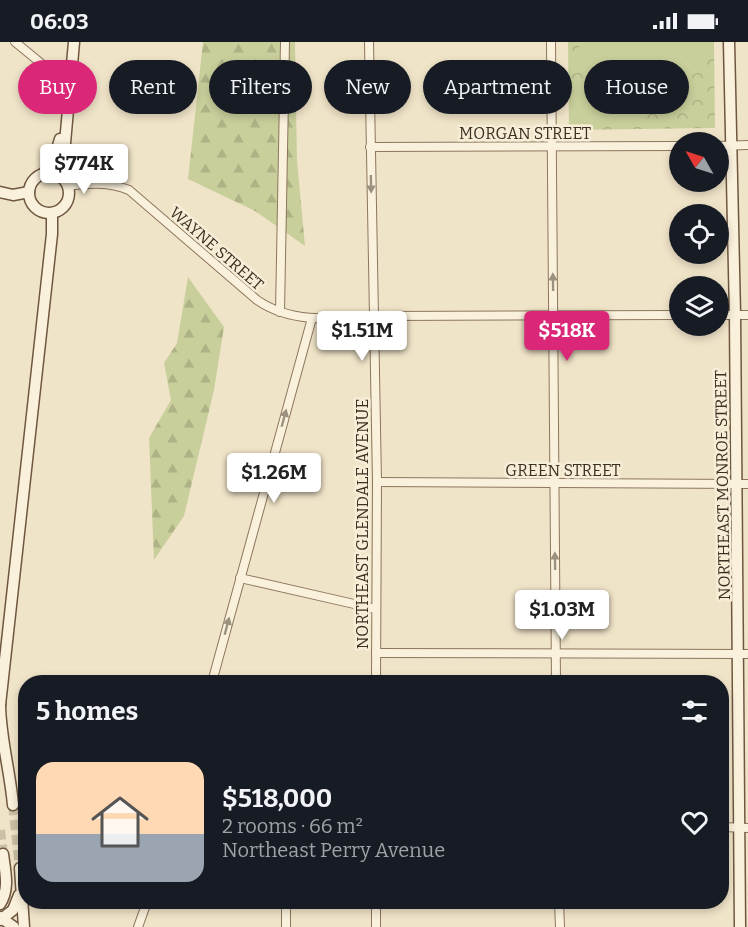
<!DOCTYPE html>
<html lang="en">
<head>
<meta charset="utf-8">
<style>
  :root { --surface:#171b24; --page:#20242c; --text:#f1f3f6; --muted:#9ea1a6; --line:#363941; --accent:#db2777 }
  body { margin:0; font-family:Bitter,serif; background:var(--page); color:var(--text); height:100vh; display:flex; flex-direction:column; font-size:22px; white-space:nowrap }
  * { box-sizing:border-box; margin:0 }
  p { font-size:20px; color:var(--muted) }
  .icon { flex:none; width:33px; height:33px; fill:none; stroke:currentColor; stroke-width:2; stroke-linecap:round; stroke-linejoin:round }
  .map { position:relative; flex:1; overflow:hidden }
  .drawer { position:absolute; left:18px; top:633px; width:711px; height:234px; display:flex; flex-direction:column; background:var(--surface); border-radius:24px; box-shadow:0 3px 9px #0003 }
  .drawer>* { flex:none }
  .hud { position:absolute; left:18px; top:18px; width:712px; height:54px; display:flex; gap:12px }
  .needle { width:39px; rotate:309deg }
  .fabs { position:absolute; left:669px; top:90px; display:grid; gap:12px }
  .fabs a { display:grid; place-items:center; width:60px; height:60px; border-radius:50%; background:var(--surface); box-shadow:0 3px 9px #0003; font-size:30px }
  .price { position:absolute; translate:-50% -51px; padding:0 14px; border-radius:6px; background:#fff; color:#222; font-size:20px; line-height:39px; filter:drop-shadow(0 2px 3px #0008) }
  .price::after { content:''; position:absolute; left:50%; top:36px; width:18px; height:14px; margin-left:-9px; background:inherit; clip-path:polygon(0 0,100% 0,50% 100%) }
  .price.on { background:var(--accent); color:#fff }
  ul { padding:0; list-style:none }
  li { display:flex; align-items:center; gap:18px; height:150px; padding:0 18px }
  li+li { border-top:2px solid var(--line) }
  li span { display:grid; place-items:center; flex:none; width:168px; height:120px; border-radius:18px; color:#555 }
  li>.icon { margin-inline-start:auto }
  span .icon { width:72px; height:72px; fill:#fffc; stroke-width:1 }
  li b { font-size:26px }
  h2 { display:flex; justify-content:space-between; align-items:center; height:72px; padding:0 18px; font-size:26px }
  .tag { padding:0 21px; border-radius:27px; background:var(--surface); box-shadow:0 3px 9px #0003; font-size:21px; line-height:54px }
  .tag.on { background:var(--accent); color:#fff }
  .status { display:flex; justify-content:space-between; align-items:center; height:42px; padding:0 30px; background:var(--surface); direction:ltr }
  .status svg { height:16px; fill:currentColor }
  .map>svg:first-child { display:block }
</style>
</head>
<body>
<div class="status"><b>06:03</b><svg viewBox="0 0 49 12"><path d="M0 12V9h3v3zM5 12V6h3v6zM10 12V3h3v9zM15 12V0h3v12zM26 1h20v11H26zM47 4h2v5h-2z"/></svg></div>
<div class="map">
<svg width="748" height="885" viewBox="0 0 748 885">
  <defs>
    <pattern id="forest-firs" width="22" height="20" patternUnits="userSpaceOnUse" patternTransform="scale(1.5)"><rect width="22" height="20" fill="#c9cf9b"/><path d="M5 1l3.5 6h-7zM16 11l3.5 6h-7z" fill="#aeb285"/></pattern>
    <pattern id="park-crowns" width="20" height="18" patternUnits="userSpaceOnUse" patternTransform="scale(1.5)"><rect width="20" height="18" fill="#c9cf9b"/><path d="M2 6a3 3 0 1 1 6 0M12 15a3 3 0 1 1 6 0" fill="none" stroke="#aeb285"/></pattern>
  </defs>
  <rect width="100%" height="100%" fill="#f0e4c8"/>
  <g fill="url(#forest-firs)">
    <path d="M 203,0 L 295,0 L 297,119 L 305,204 L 255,169 L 188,137 Z"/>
    <path d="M 188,235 L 224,285 L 214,348 L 184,474 L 154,518 L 149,396 L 171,358 L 164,321 L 177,301 Z"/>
  </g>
  <path fill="url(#park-crowns)" d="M 568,0 L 714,0 L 715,86 L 569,88 Z"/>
  <g fill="#c9cf9b">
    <path d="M 579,0 L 702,0 L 703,26 L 581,32 Z"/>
    <path d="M 571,57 L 632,57 L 632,83 L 572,84 Z"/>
  </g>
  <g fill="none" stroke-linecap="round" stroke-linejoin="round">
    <g stroke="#ccc0a6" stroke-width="10" stroke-dasharray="10 5" stroke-linecap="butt">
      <path d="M 13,763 L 20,826"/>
      <path d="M 0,788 L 3,812"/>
    </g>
    <g stroke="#8d765c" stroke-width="10">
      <g id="street">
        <path d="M 15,0 L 70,45"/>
        <path d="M 369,0 L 377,440 L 376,640"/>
        <path d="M 551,0 L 556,640"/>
        <path d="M 718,104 L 748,103"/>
        <path d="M 370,105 L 680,104"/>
        <path d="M 68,144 C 89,141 109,140 129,148 L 257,258 C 294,284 343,276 386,274 L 680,273"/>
        <path d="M 280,270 L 285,0"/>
        <path d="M 718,273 L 748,273"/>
        <path d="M 377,440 L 748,442"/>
        <path d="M 240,536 L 376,567"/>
        <path d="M 376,611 L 748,612"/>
        <path d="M 212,640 L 312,276"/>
        <path d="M 722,785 L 748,786"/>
        <path d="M 559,860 L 560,885"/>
        <path d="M 138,885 L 147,860"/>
        <path d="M 286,885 L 286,860"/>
        <path d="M 376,885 L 376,860"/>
      </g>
    </g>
    <g stroke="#6f573f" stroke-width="13">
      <g id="secondary">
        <path d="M 729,0 L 735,273 L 740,885"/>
        <circle cx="49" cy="151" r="20"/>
        <path d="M 44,131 L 55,114 L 60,97"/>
        <path d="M 62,135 L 74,0"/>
        <path d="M 0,150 L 13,153 L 29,150"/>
        <path d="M 0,661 C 0,695 10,728 13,763"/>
        <path d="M 0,663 L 52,192 L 52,171"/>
        <path d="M 20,826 L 24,885"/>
        <path d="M 0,862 C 10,847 5,829 3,812"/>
        <path d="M 0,875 L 14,885"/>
        <path d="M 0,878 L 13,868 L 19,853"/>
      </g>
    </g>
    <use href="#street" stroke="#faf1dc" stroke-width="8"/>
    <use href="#secondary" stroke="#faf1dc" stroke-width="10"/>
  </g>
  <defs><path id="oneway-solid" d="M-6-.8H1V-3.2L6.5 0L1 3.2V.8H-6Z" transform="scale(1.5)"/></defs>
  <g fill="#9c907e">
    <use href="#oneway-solid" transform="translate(371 142) rotate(89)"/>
    <use href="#oneway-solid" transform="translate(553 240) rotate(-91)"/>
    <use href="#oneway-solid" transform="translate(284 376) rotate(-75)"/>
    <use href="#oneway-solid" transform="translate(555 519) rotate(-91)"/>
    <use href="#oneway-solid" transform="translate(227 584) rotate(-75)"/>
  </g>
  <g text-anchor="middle" stroke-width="5" stroke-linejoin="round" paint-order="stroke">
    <g font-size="16" fill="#3d2e20" stroke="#f7eed8">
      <text x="525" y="97">MORGAN STREET</text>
      <text transform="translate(217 206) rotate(41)" y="6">WAYNE STREET</text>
      <text x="563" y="434">GREEN STREET</text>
      <text transform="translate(722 443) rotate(-91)" y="6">NORTHEAST MONROE STREET</text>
      <text transform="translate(362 482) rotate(-90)" y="6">NORTHEAST GLENDALE AVENUE</text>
    </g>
  </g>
</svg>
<div class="fabs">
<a><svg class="needle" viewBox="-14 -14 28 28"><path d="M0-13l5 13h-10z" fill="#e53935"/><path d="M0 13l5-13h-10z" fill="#9ea1a6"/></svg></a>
<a><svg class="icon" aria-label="locate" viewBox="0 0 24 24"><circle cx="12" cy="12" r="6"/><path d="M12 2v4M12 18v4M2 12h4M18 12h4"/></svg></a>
<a><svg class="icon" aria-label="layers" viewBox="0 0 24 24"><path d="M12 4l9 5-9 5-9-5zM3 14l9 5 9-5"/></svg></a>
</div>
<b class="price" style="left:84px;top:153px">$774K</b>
<b class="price" style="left:362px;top:320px">$1.51M</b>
<b class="price on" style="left:567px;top:320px">$518K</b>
<b class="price" style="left:274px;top:462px">$1.26M</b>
<b class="price" style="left:562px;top:599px">$1.03M</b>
<div class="hud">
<a class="tag on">Buy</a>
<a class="tag">Rent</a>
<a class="tag">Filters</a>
<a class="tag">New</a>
<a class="tag">Apartment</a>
<a class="tag">House</a>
</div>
<section class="drawer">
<h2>5 homes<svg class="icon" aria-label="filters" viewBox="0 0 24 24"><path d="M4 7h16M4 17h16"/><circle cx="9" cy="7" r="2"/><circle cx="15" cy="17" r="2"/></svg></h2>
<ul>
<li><span style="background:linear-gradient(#ffd9b3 60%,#9aa5b1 0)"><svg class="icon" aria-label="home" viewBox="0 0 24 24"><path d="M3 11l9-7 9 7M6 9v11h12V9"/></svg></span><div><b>$518,000</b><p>2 rooms · 66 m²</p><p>Northeast Perry Avenue</p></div><svg class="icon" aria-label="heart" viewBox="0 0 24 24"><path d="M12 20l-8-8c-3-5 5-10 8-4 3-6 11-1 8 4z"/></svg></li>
</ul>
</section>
</div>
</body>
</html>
